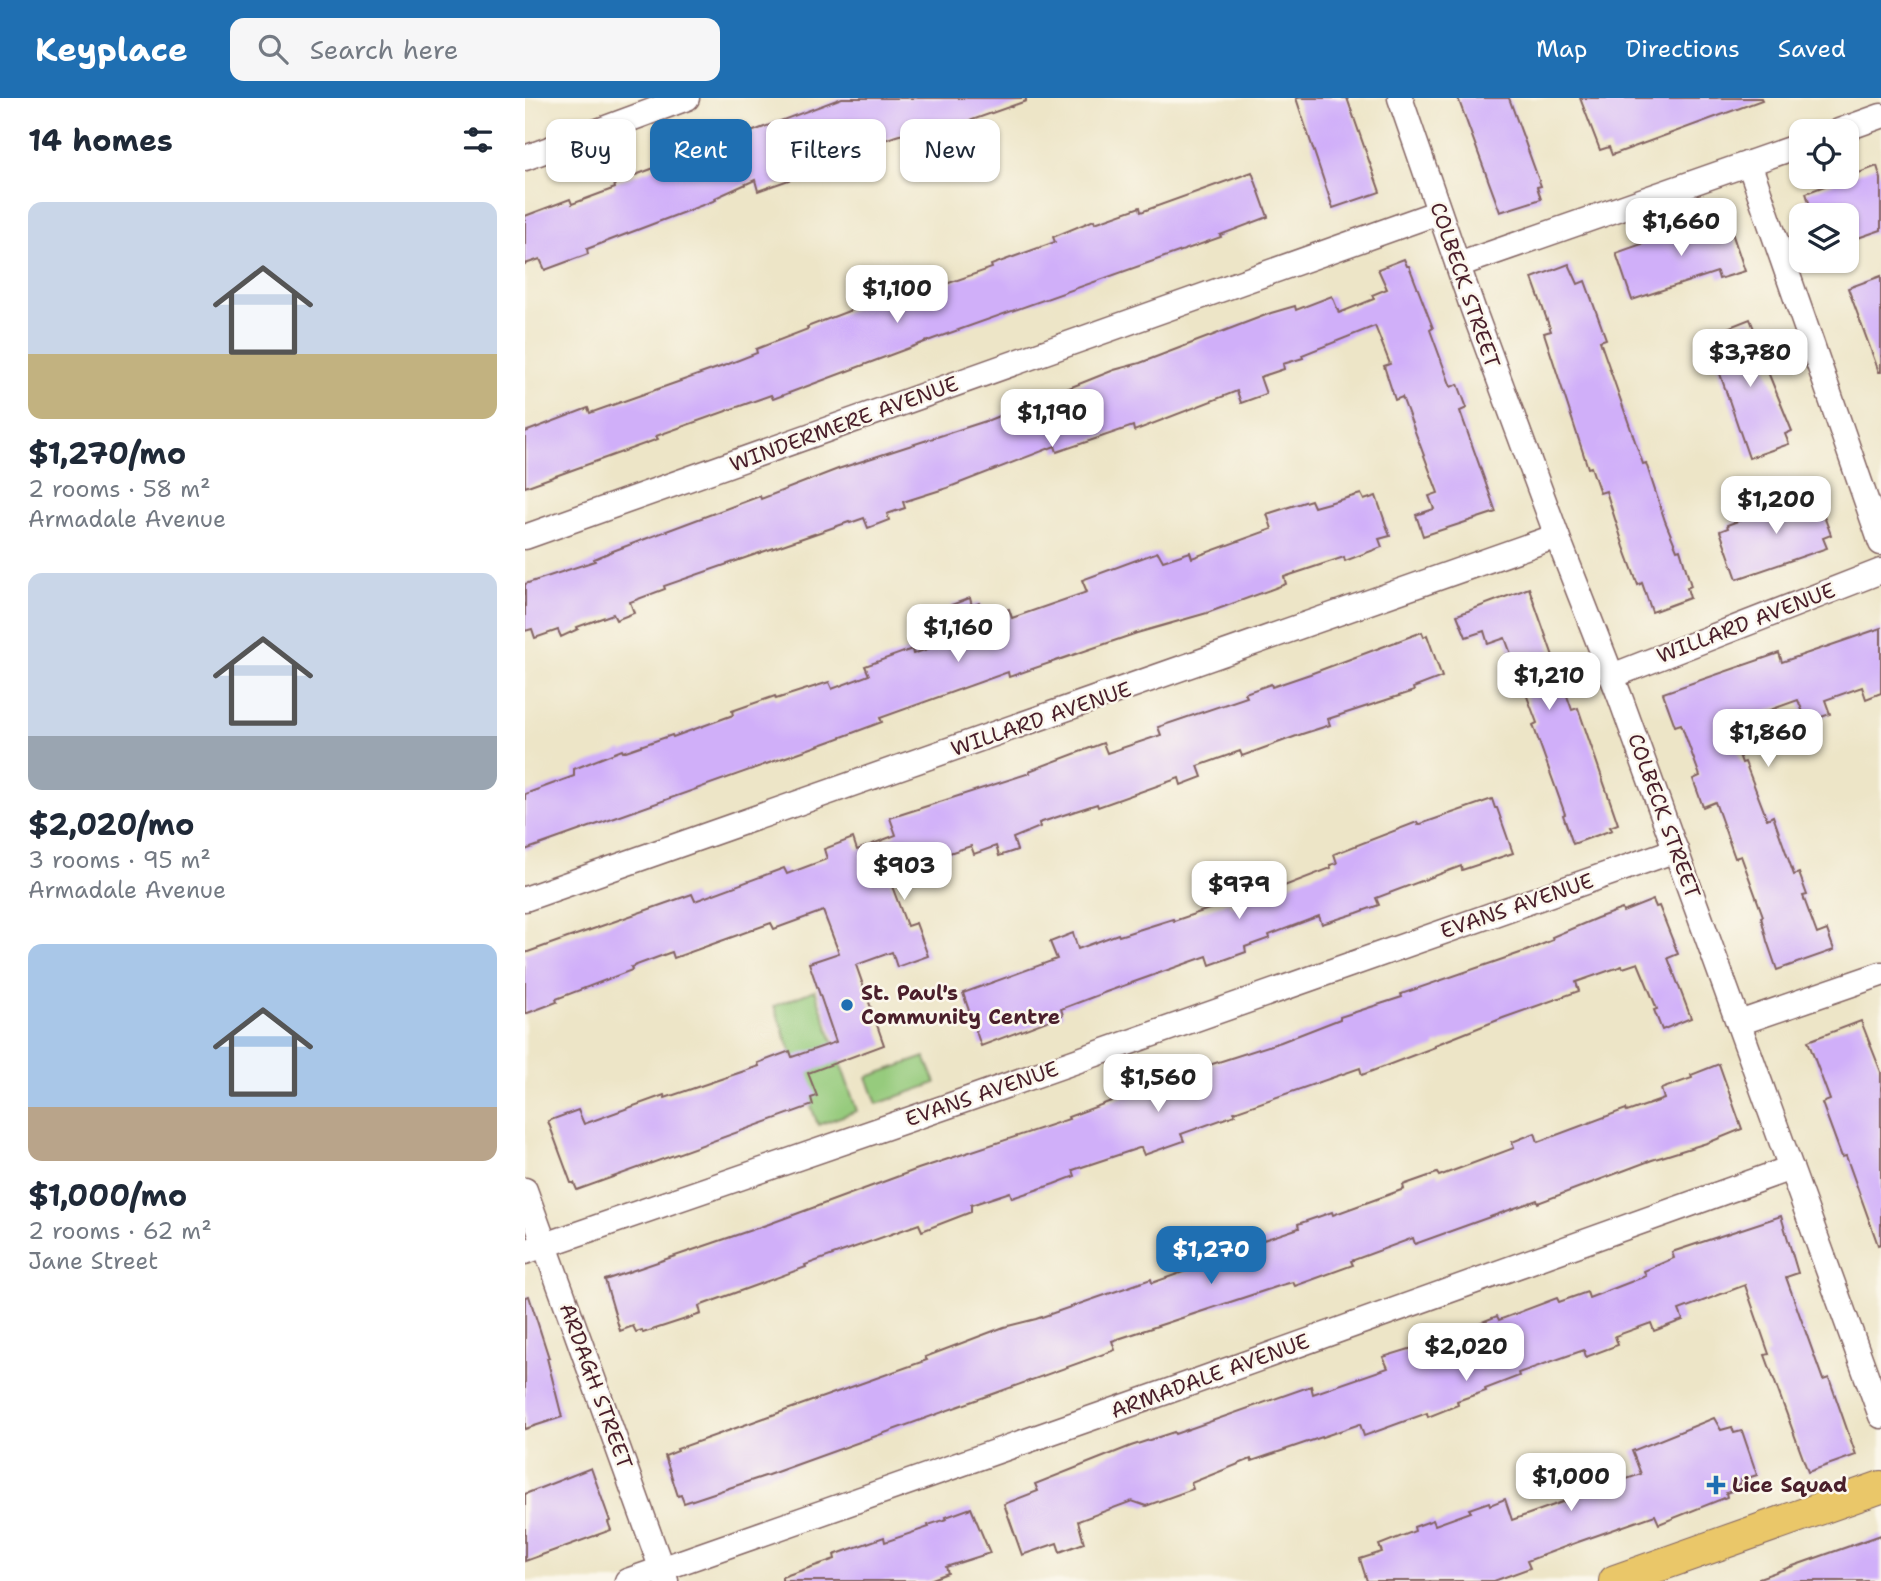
<!DOCTYPE html>
<html lang="en">
<head>
<meta charset="utf-8">
<style>
  :root { --surface:#fff; --page:#f6f6f7; --text:#1f2937; --muted:#747a83; --accent:#1f6fb2 }
  body { margin:0; font-family:"Shantell Sans",sans-serif; background:var(--page); color:var(--text); height:100vh; display:flex; flex-direction:column; font-size:26px; white-space:nowrap }
  * { box-sizing:border-box; margin:0 }
  p { font-size:23px; color:var(--muted) }
  .icon { flex:none; width:38px; height:38px; fill:none; stroke:currentColor; stroke-width:2; stroke-linecap:round; stroke-linejoin:round }
  .map { position:relative; flex:1; overflow:hidden }
  .side { display:flex; flex-direction:column; background:var(--surface); width:525px }
  .side>* { flex:none }
  .banner { position:absolute; left:21px; top:21px; width:665px; height:63px; display:flex; gap:14px }
  .fabs { position:absolute; left:1264px; top:21px; display:grid; gap:14px }
  .fabs a { display:grid; place-items:center; width:70px; height:70px; border-radius:14px; background:var(--surface); box-shadow:0 2px 5px #0004; font-size:35px }
  .price { position:absolute; translate:-50% -60px; padding:0 16px; border-radius:14px; background:#fff; color:#222; font-size:23px; line-height:46px; filter:drop-shadow(0 2px 4px #0008) }
  .price::after { content:''; position:absolute; left:50%; top:42px; width:21px; height:16px; margin-left:-10px; background:inherit; clip-path:polygon(0 0,100% 0,50% 100%) }
  .price.current { background:var(--accent); color:#fff }
  ul { padding:0; list-style:none }
  li { display:grid; align-content:center; gap:14px; height:371px; padding:0 28px }
  li span { display:grid; place-items:center; height:217px; border-radius:14px; color:#555 }
  li>.icon { margin-inline-start:auto }
  span .icon { width:126px; height:126px; fill:#fffc; stroke-width:1 }
  li b { font-size:30px }
  h2 { display:flex; justify-content:space-between; align-items:center; height:84px; padding:0 28px; font-size:30px }
  .tag { padding:0 24px; border-radius:14px; background:var(--surface); box-shadow:0 2px 5px #0004; font-size:24px; line-height:63px }
  .tag.current { background:var(--accent); color:#fff }
  header { display:flex; align-items:center; gap:42px; box-sizing:border-box; height:98px; padding:0 35px; background:var(--accent); color:#fff }
  header strong { font-size:33px }
  nav { display:flex; gap:38px; margin-inline-start:auto; font-size:24px }
  .search { width:490px; height:63px; background:var(--page); display:flex; align-items:center; gap:18px; box-sizing:border-box; padding:0 24px; border-radius:14px; color:var(--muted); font-size:26px }
  main { display:flex; flex:1; min-height:0 }
  .map>svg:first-child { display:block }
</style>
</head>
<body>
<header>
<strong>Keyplace</strong>
<div class="search"><svg class="icon" aria-label="search" viewBox="0 0 24 24"><circle cx="10" cy="10" r="6"/><path d="M15 15l6 6"/></svg>Search here</div>
<nav><a>Map</a><a>Directions</a><a>Saved</a></nav>
</header>
<main>
<section class="side">
<h2>14 homes<svg class="icon" aria-label="filters" viewBox="0 0 24 24"><path d="M4 7h16M4 17h16"/><circle cx="9" cy="7" r="2"/><circle cx="15" cy="17" r="2"/></svg></h2>
<ul>
<li><span style="background:linear-gradient(#c9d6e8 70%,#c2b280 0)"><svg class="icon" aria-label="home" viewBox="0 0 24 24"><path d="M3 11l9-7 9 7M6 9v11h12V9"/></svg></span><div><b>$1,270/mo</b><p>2 rooms · 58 m²</p><p>Armadale Avenue</p></div></li>
<li><span style="background:linear-gradient(#c9d6e8 75%,#9aa5b1 0)"><svg class="icon" aria-label="home" viewBox="0 0 24 24"><path d="M3 11l9-7 9 7M6 9v11h12V9"/></svg></span><div><b>$2,020/mo</b><p>3 rooms · 95 m²</p><p>Armadale Avenue</p></div></li>
<li><span style="background:linear-gradient(#a9c7e8 75%,#b9a48a 0)"><svg class="icon" aria-label="home" viewBox="0 0 24 24"><path d="M3 11l9-7 9 7M6 9v11h12V9"/></svg></span><div><b>$1,000/mo</b><p>2 rooms · 62 m²</p><p>Jane Street</p></div></li>
</ul>
</section>
<div class="map">
<svg width="1356" height="1483" viewBox="0 0 1356 1483">
  <rect width="100%" height="100%" fill="#fbf7ec"/>
  <filter id="ink" filterUnits="userSpaceOnUse"><feTurbulence type="fractalNoise" baseFrequency=".0143" numOctaves="2"/><feDisplacementMap in="SourceGraphic" scale="14" xChannelSelector="R" yChannelSelector="G"/><feConvolveMatrix kernelMatrix="1 2 1 2 8 2 1 2 1" color-interpolation-filters="sRGB"/></filter>
  <filter id="wash" filterUnits="userSpaceOnUse"><feTurbulence type="fractalNoise" baseFrequency=".00686" numOctaves="4" result="noise"/><feDisplacementMap in="SourceGraphic" scale="28" xChannelSelector="R" yChannelSelector="G"/><feGaussianBlur stdDeviation="1.57" result="paint"/><feColorMatrix in="noise" values="0 0 0 0 0 0 0 0 0 0 0 0 0 0 0 0 0 1.4 0 .05"/><feComposite in="paint" operator="in"/></filter>
  <g filter="url(#wash)">
    <rect width="100%" height="100%" fill="#ede5c7"/>
    <g fill="#96cb7d" stroke="#707554" stroke-width="2">
      <path d="M 290,892 L 332,1013 L 293,1027 L 249,908 Z"/>
      <path d="M 400,959 L 411,985 L 352,1006 L 342,979 Z"/>
    </g>
    <g id="blocks">
      <g fill="#d0aff9">
        <path d="M 317,0 L 501,0 L 501,3 L 402,38 L 399,30 L 371,38 L 331,52 L 331,58 L 233,93 L 230,82 L 190,100 L 191,102 L 62,151 L 63,156 L 20,172 L 15,161 L 0,166 L 0,118 L 45,101 L 47,106 L 90,90 L 89,85 Z"/>
        <path d="M 771,0 L 822,0 L 855,94 L 808,110 Z"/>
        <path d="M 933,0 L 984,0 L 1016,88 L 1012,89 L 1016,101 L 975,114 Z"/>
        <path d="M 1055,0 L 1236,0 L 1237,2 L 1087,57 L 1084,49 L 1075,52 Z"/>
        <path d="M 1352,68 L 1356,81 L 1356,132 L 1321,144 L 1321,117 L 1288,117 L 1281,95 Z"/>
        <path d="M 727,74 L 743,119 L 695,137 L 696,139 L 408,241 L 248,301 L 246,297 L 131,338 L 133,341 L 0,389 L 0,334 L 63,310 L 65,315 L 201,267 L 232,255 L 231,251 L 283,231 L 282,229 L 381,191 L 402,185 L 404,192 L 467,170 L 466,167 L 530,144 L 528,139 L 569,122 L 570,125 L 615,109 L 616,114 Z"/>
        <path d="M 1196,118 L 1199,124 L 1203,123 L 1220,173 L 1194,181 L 1192,174 L 1107,202 L 1091,155 Z"/>
        <path d="M 879,161 L 882,168 L 884,168 L 908,230 L 905,232 L 926,289 L 933,286 L 942,310 L 935,313 L 971,414 L 898,438 L 891,417 L 909,411 L 904,398 L 913,395 L 877,299 L 870,302 L 859,268 L 865,266 L 850,228 L 777,257 L 778,260 L 758,266 L 759,271 L 735,279 L 741,296 L 716,305 L 712,293 L 609,333 L 608,328 L 532,354 L 530,348 L 422,390 L 378,404 L 380,410 L 362,416 L 364,422 L 343,430 L 339,420 L 325,425 L 324,424 L 139,488 L 140,491 L 105,504 L 109,515 L 91,522 L 88,516 L 52,529 L 53,531 L 36,539 L 33,532 L 10,540 L 7,531 L 0,533 L 0,486 L 70,463 L 69,461 L 88,453 L 235,398 L 236,401 L 313,371 L 464,322 L 589,272 L 615,265 L 746,215 L 770,208 L 771,212 L 807,198 L 814,215 L 849,201 L 847,197 L 862,191 L 853,171 Z"/>
        <path d="M 1044,166 L 1053,186 L 1060,183 L 1081,241 L 1075,243 L 1118,366 L 1121,365 L 1140,423 L 1152,452 L 1155,451 L 1166,488 L 1162,490 L 1165,500 L 1127,514 L 1117,485 L 1113,487 L 1099,449 L 1081,393 L 1075,395 L 1066,369 L 1063,370 L 1019,235 L 1026,233 L 1007,180 Z"/>
        <path d="M 1356,178 L 1356,274 L 1354,274 L 1323,190 Z"/>
        <path d="M 1225,221 L 1237,251 L 1234,252 L 1267,333 L 1260,336 L 1264,346 L 1224,360 L 1182,238 Z"/>
        <path d="M 1290,394 L 1306,437 L 1298,440 L 1302,450 L 1212,481 L 1195,433 L 1203,430 L 1202,427 Z"/>
        <path d="M 836,396 L 839,402 L 851,398 L 865,438 L 854,441 L 857,449 L 820,463 L 819,459 L 759,479 L 761,486 L 682,515 L 612,535 L 484,579 L 483,574 L 355,620 L 357,624 L 306,643 L 0,752 L 0,696 L 49,678 L 49,671 L 97,652 L 98,654 L 147,637 L 148,639 L 208,617 L 207,613 L 250,598 L 251,601 L 304,584 L 307,591 L 344,577 L 340,568 L 387,551 L 388,556 L 429,542 L 420,518 L 429,515 L 426,507 L 445,500 L 447,508 L 454,505 L 460,519 L 484,511 L 487,520 L 562,494 L 557,482 L 633,454 L 638,463 L 665,454 L 667,460 L 747,431 L 742,416 L 786,402 L 789,409 Z"/>
        <path d="M 1004,490 L 1047,612 L 1053,610 L 1093,726 L 1085,729 L 1087,732 L 1048,746 L 1038,717 L 1040,716 L 1008,627 L 1012,625 L 980,540 L 963,546 L 959,533 L 941,539 L 932,517 Z"/>
        <path d="M 1356,530 L 1356,595 L 1341,601 L 1337,589 L 1300,602 L 1305,616 L 1282,624 L 1273,602 L 1203,627 L 1217,665 L 1220,664 L 1242,721 L 1248,718 L 1269,777 L 1274,775 L 1282,797 L 1278,798 L 1292,836 L 1302,832 L 1309,852 L 1252,872 L 1242,843 L 1236,819 L 1238,818 L 1216,758 L 1210,760 L 1190,704 L 1178,709 L 1168,681 L 1175,678 L 1156,626 L 1150,628 L 1138,595 L 1254,555 L 1257,564 Z"/>
        <path d="M 897,534 L 899,539 L 902,537 L 917,579 L 888,590 L 889,593 L 803,621 L 805,627 L 777,636 L 717,658 L 715,653 L 673,668 L 677,679 L 656,687 L 654,680 L 573,709 L 572,706 L 514,725 L 515,729 L 488,740 L 492,752 L 474,758 L 471,748 L 449,756 L 446,748 L 362,775 L 382,828 L 391,825 L 403,858 L 372,869 L 367,854 L 331,867 L 359,947 L 283,975 L 292,998 L 286,1000 L 288,1007 L 52,1092 L 49,1085 L 46,1085 L 23,1023 L 53,1012 L 59,1026 L 139,997 L 140,1000 L 234,968 L 233,965 L 265,953 L 267,959 L 311,944 L 284,865 L 314,855 L 298,813 L 249,831 L 246,825 L 149,860 L 147,854 L 144,855 L 106,869 L 107,872 L 31,901 L 32,904 L 0,916 L 0,855 L 167,796 L 170,803 L 259,770 L 262,776 L 302,761 L 299,751 L 328,740 L 332,752 L 371,737 L 365,720 L 505,675 L 504,673 L 578,645 L 582,655 L 636,637 L 633,629 L 722,599 L 720,595 L 746,586 L 747,589 L 785,576 Z"/>
        <path d="M 967,701 L 970,710 L 972,710 L 988,755 L 937,772 L 936,768 L 851,800 L 854,807 L 832,815 L 797,826 L 794,818 L 744,837 L 745,840 L 720,849 L 721,854 L 685,867 L 682,858 L 581,894 L 536,911 L 538,917 L 456,948 L 438,895 L 532,861 L 525,844 L 548,835 L 553,851 L 593,836 L 594,838 L 648,821 L 649,823 L 704,804 L 705,809 L 806,770 L 805,767 L 812,765 L 809,756 L 892,724 L 893,727 Z"/>
        <path d="M 1128,802 L 1131,809 L 1134,808 L 1153,856 L 1143,860 L 1166,920 L 1137,932 L 1129,912 L 1132,911 L 1113,865 L 1098,870 L 1097,868 L 1051,884 L 1054,893 L 978,920 L 910,947 L 910,949 L 837,977 L 835,970 L 709,1014 L 710,1017 L 656,1036 L 659,1043 L 619,1057 L 616,1050 L 614,1050 L 548,1072 L 550,1078 L 529,1086 L 487,1100 L 485,1094 L 446,1107 L 446,1114 L 397,1133 L 394,1126 L 280,1167 L 281,1169 L 174,1208 L 176,1216 L 118,1235 L 117,1232 L 111,1234 L 108,1228 L 95,1233 L 80,1182 L 244,1126 L 393,1071 L 544,1021 L 543,1019 L 681,968 L 756,944 L 815,921 L 815,919 L 877,899 L 876,896 L 1001,853 L 1028,842 L 1027,839 L 1072,820 L 1097,811 L 1098,814 Z"/>
        <path d="M 1336,923 L 1356,974 L 1356,1146 L 1353,1147 L 1321,1058 L 1317,1059 L 1297,1005 L 1305,1002 L 1283,943 Z"/>
        <path d="M 1194,966 L 1217,1031 L 1185,1044 L 1127,1062 L 1013,1105 L 1012,1102 L 890,1146 L 888,1140 L 826,1163 L 828,1167 L 770,1188 L 768,1184 L 757,1187 L 587,1243 L 590,1252 L 243,1377 L 159,1405 L 156,1397 L 153,1398 L 140,1358 L 153,1353 L 152,1351 L 402,1262 L 400,1259 L 479,1229 L 511,1221 L 626,1181 L 627,1185 L 667,1171 L 666,1169 L 691,1158 L 774,1130 L 773,1126 L 807,1114 L 808,1117 L 879,1091 L 878,1087 L 912,1075 L 914,1078 L 989,1050 L 987,1044 L 1010,1035 L 1013,1044 L 1101,1011 L 1102,1014 L 1139,1001 L 1136,991 L 1167,980 L 1166,977 Z"/>
        <path d="M 1256,1118 L 1273,1175 L 1261,1179 L 1298,1282 L 1304,1280 L 1331,1357 L 1283,1374 L 1240,1257 L 1244,1256 L 1220,1187 L 1154,1212 L 1158,1222 L 1129,1233 L 1126,1225 L 1090,1238 L 1093,1247 L 1061,1259 L 1059,1252 L 993,1275 L 994,1278 L 960,1291 L 961,1293 L 932,1303 L 933,1307 L 903,1319 L 902,1315 L 839,1338 L 835,1326 L 727,1363 L 726,1361 L 666,1385 L 668,1391 L 621,1408 L 607,1403 L 553,1423 L 559,1445 L 535,1454 L 532,1445 L 497,1457 L 479,1406 L 513,1393 L 510,1386 L 606,1348 L 649,1334 L 650,1336 L 786,1288 L 788,1296 L 863,1270 L 858,1259 L 904,1245 L 972,1218 L 974,1222 L 1032,1200 L 1034,1204 L 1062,1194 L 1064,1200 L 1090,1190 L 1121,1178 L 1119,1173 L 1149,1160 L 1147,1154 Z"/>
        <path d="M 4,1198 L 24,1260 L 22,1260 L 37,1319 L 0,1331 L 0,1199 Z"/>
        <path d="M 1189,1320 L 1196,1332 L 1207,1329 L 1209,1335 L 1217,1333 L 1232,1377 L 1216,1382 L 1217,1385 L 1212,1387 L 1214,1390 L 1201,1395 L 1202,1399 L 1134,1426 L 1130,1417 L 1053,1444 L 1002,1463 L 1005,1470 L 969,1483 L 842,1483 L 835,1461 L 857,1454 L 854,1447 L 890,1433 L 889,1429 L 908,1422 L 910,1427 L 946,1414 L 944,1411 L 964,1404 L 965,1407 L 980,1401 L 987,1422 L 1116,1376 L 1107,1353 Z"/>
        <path d="M 66,1370 L 85,1423 L 83,1424 L 86,1432 L 0,1463 L 0,1396 Z"/>
        <path d="M 446,1410 L 465,1455 L 421,1469 L 423,1475 L 402,1483 L 257,1483 L 257,1479 L 310,1461 L 309,1457 L 359,1439 L 360,1444 L 404,1429 L 403,1427 L 422,1421 L 421,1419 Z"/>
        <path d="M 1356,1437 L 1356,1483 L 1234,1483 L 1234,1480 Z"/>
      </g>
    </g>
  </g>
  <g filter="url(#ink)">
    <use href="#blocks" fill-opacity="0" stroke="#836462" stroke-width="2"/>
    <g fill="none" stroke-linecap="round" stroke-linejoin="round">
      <g stroke="#836462" stroke-width="27">
        <g id="minor">
          <path d="M 875,0 L 948,211 L 1032,438 L 1095,599 L 1356,1318"/>
          <path d="M 1314,33 L 1356,18"/>
          <path d="M 0,60 L 162,0"/>
          <path d="M 1224,65 L 1356,445"/>
          <path d="M 933,167 L 1276,47"/>
          <path d="M 0,439 L 914,114"/>
          <path d="M 1087,578 L 1356,473"/>
          <path d="M 0,801 L 1032,438"/>
          <path d="M 1214,925 L 1356,876"/>
          <path d="M 0,1092 L 141,1483"/>
          <path d="M 0,1154 L 426,1007 L 1151,752"/>
          <path d="M 102,1483 L 641,1294 L 1266,1070"/>
        </g>
      </g>
      <g stroke="#836462" stroke-width="34">
        <path id="major" d="M 1090,1483 L 1356,1389"/>
      </g>
      <use href="#minor" stroke="#fff" stroke-width="24"/>
      <use href="#major" stroke="#eac769" stroke-width="32"/>
    </g>
  </g>
  <g fill="#1f6fb2" stroke="#fbf7ec" stroke-width="2.5">
    <circle cx="322" cy="907" r="7"/>
    <path d="M1187.5 1376.5h7v7h7v7h-7v7h-7v-7h-7v-7h7z"/>
  </g>
  <g text-anchor="middle" stroke-width="5" stroke-linejoin="round" paint-order="stroke">
    <g font-size="21" fill="#4a1f2b" stroke="#fbf7ec">
      <text transform="translate(940 187) rotate(71)" y="7">COLBECK STREET</text>
      <text transform="translate(319 326) rotate(-20)" y="7">WINDERMERE AVENUE</text>
      <text transform="translate(1221 525) rotate(-21)" y="7">WILLARD AVENUE</text>
      <text transform="translate(516 621) rotate(-19)" y="7">WILLARD AVENUE</text>
      <text transform="translate(1139 718) rotate(70)" y="7">COLBECK STREET</text>
      <text transform="translate(992 808) rotate(-19)" y="7">EVANS AVENUE</text>
      <text transform="translate(457 996) rotate(-19)" y="7">EVANS AVENUE</text>
      <text transform="translate(685 1278) rotate(-20)" y="7">ARMADALE AVENUE</text>
      <text transform="translate(71 1288) rotate(70)" y="7">ARDAGH STREET</text>
    </g>
    <g font-size="21" font-weight="bold" fill="#4a1f2b" stroke="#fbf7ec" text-anchor="start">
      <text x="336" y="902">St. Paul's<tspan x="336" dy="24">Community Centre</tspan></text>
      <text x="1207" y="1394">Lice Squad</text>
    </g>
  </g>
</svg>
<div class="fabs">
<a><svg class="icon" aria-label="locate" viewBox="0 0 24 24"><circle cx="12" cy="12" r="6"/><path d="M12 2v4M12 18v4M2 12h4M18 12h4"/></svg></a>
<a><svg class="icon" aria-label="layers" viewBox="0 0 24 24"><path d="M12 4l9 5-9 5-9-5zM3 14l9 5 9-5"/></svg></a>
</div>
<b class="price" style="left:1156px;top:160px">$1,660</b>
<b class="price" style="left:372px;top:227px">$1,100</b>
<b class="price" style="left:1225px;top:291px">$3,780</b>
<b class="price" style="left:527px;top:351px">$1,190</b>
<b class="price" style="left:1251px;top:438px">$1,200</b>
<b class="price" style="left:433px;top:566px">$1,160</b>
<b class="price" style="left:1024px;top:614px">$1,210</b>
<b class="price" style="left:1243px;top:671px">$1,860</b>
<b class="price" style="left:379px;top:804px">$903</b>
<b class="price" style="left:714px;top:823px">$979</b>
<b class="price" style="left:633px;top:1016px">$1,560</b>
<b class="price current" style="left:686px;top:1188px">$1,270</b>
<b class="price" style="left:941px;top:1285px">$2,020</b>
<b class="price" style="left:1046px;top:1415px">$1,000</b>
<div class="banner">
<a class="tag">Buy</a>
<a class="tag current">Rent</a>
<a class="tag">Filters</a>
<a class="tag">New</a>
</div>
</div>
</main>
</body>
</html>
